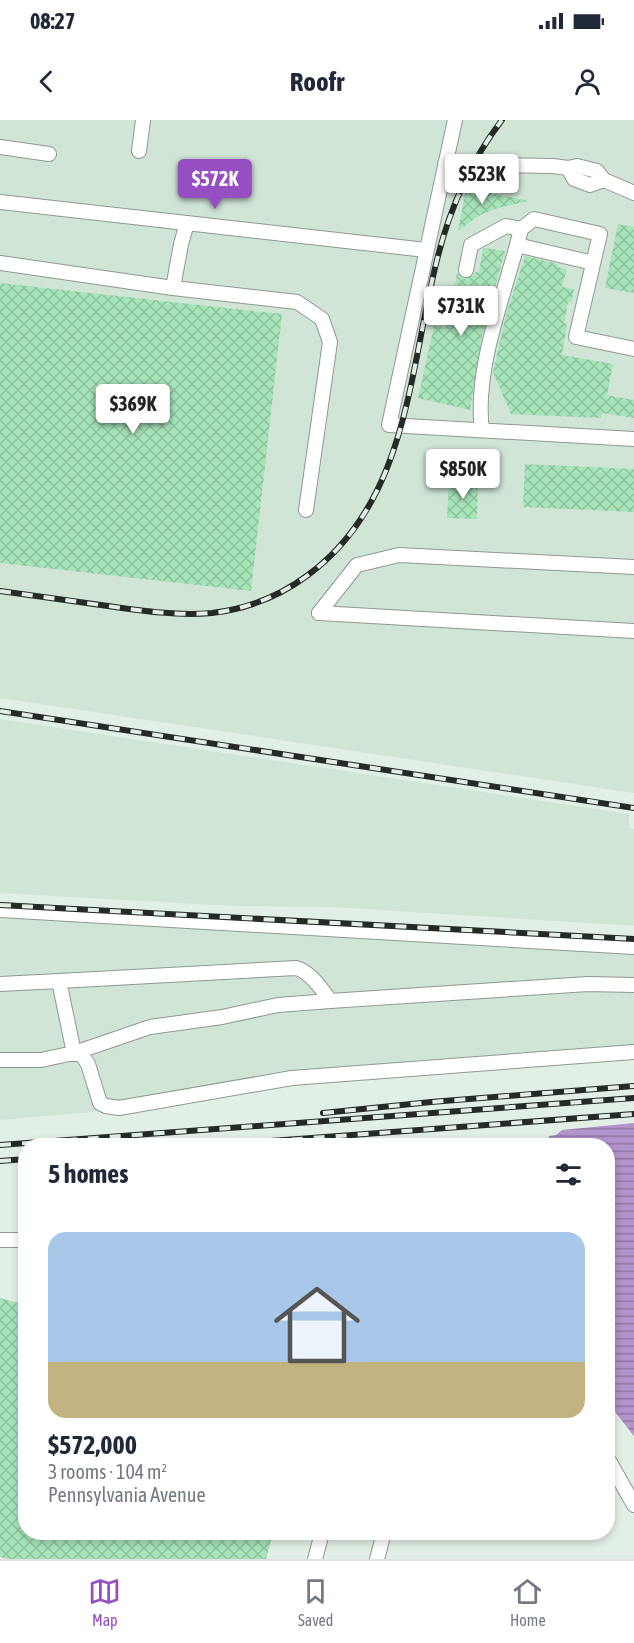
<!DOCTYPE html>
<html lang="en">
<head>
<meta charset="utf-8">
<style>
  :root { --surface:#fff; --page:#f6f6f7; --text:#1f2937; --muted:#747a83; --line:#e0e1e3; --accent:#964fc3 }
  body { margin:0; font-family:"Asap Condensed",sans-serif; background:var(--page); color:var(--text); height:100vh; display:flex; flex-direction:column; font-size:22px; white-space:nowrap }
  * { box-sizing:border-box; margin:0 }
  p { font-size:20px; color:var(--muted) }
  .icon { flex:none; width:33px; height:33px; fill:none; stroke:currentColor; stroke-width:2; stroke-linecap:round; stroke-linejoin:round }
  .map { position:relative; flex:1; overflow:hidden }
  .drawer { position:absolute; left:18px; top:1018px; width:597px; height:402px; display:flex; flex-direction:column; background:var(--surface); border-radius:24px; box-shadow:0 3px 9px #0003 }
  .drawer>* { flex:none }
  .price { position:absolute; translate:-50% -51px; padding:0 14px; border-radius:6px; background:#fff; color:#222; font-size:20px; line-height:39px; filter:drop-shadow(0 2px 3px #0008) }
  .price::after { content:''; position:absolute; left:50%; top:36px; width:18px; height:14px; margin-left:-9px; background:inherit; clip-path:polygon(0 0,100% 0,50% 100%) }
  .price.on { background:var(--accent); color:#fff }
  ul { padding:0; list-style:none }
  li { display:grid; align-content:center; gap:12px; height:318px; padding:0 30px }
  li span { display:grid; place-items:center; height:186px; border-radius:18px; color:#555 }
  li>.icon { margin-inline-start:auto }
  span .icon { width:108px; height:108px; fill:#fffc; stroke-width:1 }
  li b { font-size:26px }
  h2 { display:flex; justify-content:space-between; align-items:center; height:72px; padding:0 30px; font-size:26px }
  .status { display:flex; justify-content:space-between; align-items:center; height:42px; padding:0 30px; background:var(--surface); direction:ltr }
  .status svg { height:16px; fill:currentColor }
  header { display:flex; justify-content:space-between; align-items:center; height:78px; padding:0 30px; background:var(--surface); font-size:27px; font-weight:700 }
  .dock { display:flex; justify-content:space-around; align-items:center; height:84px; border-top:2px solid var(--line); background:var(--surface); font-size:16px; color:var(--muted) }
  .dock a { display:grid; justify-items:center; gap:3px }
  .dock .on { color:var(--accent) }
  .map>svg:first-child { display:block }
</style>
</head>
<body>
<div class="status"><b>08:27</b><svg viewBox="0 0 49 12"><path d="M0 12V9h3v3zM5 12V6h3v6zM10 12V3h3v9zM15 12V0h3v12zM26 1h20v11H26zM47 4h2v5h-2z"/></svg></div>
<header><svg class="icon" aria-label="back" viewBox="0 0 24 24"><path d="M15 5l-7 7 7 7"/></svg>Roofr<svg class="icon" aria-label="person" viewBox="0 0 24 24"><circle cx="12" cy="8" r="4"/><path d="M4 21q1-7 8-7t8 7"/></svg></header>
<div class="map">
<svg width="634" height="1439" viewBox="0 0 634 1439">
  <defs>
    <pattern id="water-rules" width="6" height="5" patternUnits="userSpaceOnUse" patternTransform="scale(1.5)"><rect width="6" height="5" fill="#b393cb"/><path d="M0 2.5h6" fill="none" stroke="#9076a3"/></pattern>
    <pattern id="building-cross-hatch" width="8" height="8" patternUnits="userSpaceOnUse" patternTransform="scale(1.5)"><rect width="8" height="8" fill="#a7e4ba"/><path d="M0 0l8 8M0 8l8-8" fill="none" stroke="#8ec29f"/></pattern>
  </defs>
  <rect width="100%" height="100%" fill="#e2efe6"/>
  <g fill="#d1e5d6">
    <path d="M 0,0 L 634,0 L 634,673 L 0,578 Z"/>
    <path d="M 0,599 L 629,694 L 629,708 L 634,709 L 634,806 L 332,787 L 235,786 L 0,773 Z"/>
    <path d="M 0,798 L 634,834 L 634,935 L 268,963 L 103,991 L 0,1000 Z"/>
  </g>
  <path fill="url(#water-rules)" d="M 634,1003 L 634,1316 L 608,1283 L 608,1026 L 549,1026 L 549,1016 L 556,1015 L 562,1010 Z"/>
  <g fill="url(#building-cross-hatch)">
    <path d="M 466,68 L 528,81 L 498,88 L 480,95 L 458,111 Z"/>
    <path d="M 618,104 L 634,107 L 634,173 L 605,168 Z"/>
    <path d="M 485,128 L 505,131 L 482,215 L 470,290 L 418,278 L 434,206 L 446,208 L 457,153 L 465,159 L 472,156 L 475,152 L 479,152 L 483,129 Z"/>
    <path d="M 525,136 L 558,144 L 557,147 L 567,149 L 562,167 L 574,169 L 571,183 L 568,182 L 564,203 L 567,204 L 562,235 L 613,244 L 607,275 L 634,280 L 634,298 L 602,293 L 601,298 L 511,294 L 493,252 L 506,195 Z"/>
    <path d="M 0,163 L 282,194 L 251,471 L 0,443 Z"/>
    <path d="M 525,344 L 634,349 L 634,392 L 523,387 Z"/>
    <path d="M 449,361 L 478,362 L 477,399 L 447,398 Z"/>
    <path d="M 0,1178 L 26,1185 L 26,1413 L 273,1413 L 266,1439 L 8,1439 L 0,1437 Z"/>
  </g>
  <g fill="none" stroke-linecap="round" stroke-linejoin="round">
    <g stroke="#8e9991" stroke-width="16">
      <g id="minor">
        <path d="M 455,0 L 389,305 L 634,319"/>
        <path d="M 0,27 L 49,34"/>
        <path d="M 139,31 L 143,0"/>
        <path d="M 445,44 L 553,46 L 568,48 L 577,46 L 597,51 L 604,60 L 634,73"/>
        <path d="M 568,48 L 574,59 L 590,65 L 604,60"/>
        <path d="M 0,82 L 426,130"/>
        <path d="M 0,143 L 173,168 L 297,182 L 322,199 L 330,222 L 306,390"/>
        <path d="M 593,143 L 517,125 L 521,109 L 534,99 L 600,114 L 576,217 L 634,229"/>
        <path d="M 466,150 L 471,125 L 506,106 L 521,109"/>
        <path d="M 173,168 L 181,124 L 187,103"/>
        <path d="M 482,310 C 474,253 502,180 517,125"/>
        <path d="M 319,493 L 357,445 L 399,435 L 634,447"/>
        <path d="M 319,493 L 634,511"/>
        <path d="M 0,790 L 634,827"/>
        <path d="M 0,864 L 59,861 L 74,933 L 150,907 L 222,897 L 278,885 L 330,881 C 323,870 309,851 296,848 L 59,861"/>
        <path d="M 330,881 L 588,864 L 634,865"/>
        <path d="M 0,940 L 41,940 L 69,934 L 81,934 L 88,944 L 100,983 L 106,986 L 119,988 L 292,958 L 634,932"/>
        <path d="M 0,1120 L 26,1120"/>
        <path d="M 608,1339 L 634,1385"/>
        <path d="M 315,1439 L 322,1413"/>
        <path d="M 377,1439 L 384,1413"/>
      </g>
    </g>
    <use href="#minor" stroke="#fff" stroke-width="14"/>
    <g stroke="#252a26" stroke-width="6">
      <g id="rail">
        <path d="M 0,471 C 36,476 72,481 108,486 C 143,491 177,496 212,493 C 247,489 280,476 308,455 C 407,382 409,253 436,144 C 448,93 470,42 502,0"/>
        <path d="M 0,591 L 634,688"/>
        <path d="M 0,785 L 634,819"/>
        <path d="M 323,993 L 431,982 L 634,966"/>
        <path d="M 0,1025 L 634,978"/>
        <path d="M 204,1026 L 634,994"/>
        <path d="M 0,1041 L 26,1039"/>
      </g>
    </g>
    <use href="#rail" stroke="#e2efe6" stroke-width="4" stroke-dasharray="11" stroke-linecap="butt"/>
  </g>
</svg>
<b class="price" style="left:482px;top:85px">$523K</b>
<b class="price on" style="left:215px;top:90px">$572K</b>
<b class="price" style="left:461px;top:217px">$731K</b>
<b class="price" style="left:133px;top:315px">$369K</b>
<b class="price" style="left:463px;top:380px">$850K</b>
<section class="drawer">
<h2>5 homes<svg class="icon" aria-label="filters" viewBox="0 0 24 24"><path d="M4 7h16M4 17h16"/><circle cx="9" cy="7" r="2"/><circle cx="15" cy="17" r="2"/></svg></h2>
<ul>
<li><span style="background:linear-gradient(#a9c7e8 70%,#c2b280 0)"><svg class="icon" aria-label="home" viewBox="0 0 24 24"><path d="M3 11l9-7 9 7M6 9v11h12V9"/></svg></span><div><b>$572,000</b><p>3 rooms · 104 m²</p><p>Pennsylvania Avenue</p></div></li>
</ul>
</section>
</div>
<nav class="dock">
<a class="on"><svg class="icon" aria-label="map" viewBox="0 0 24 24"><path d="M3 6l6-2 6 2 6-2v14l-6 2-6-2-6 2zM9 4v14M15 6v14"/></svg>Map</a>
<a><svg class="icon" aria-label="saved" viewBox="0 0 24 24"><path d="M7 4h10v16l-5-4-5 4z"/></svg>Saved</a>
<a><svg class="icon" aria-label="home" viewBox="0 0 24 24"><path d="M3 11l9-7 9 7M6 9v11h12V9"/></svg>Home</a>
</nav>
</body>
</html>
